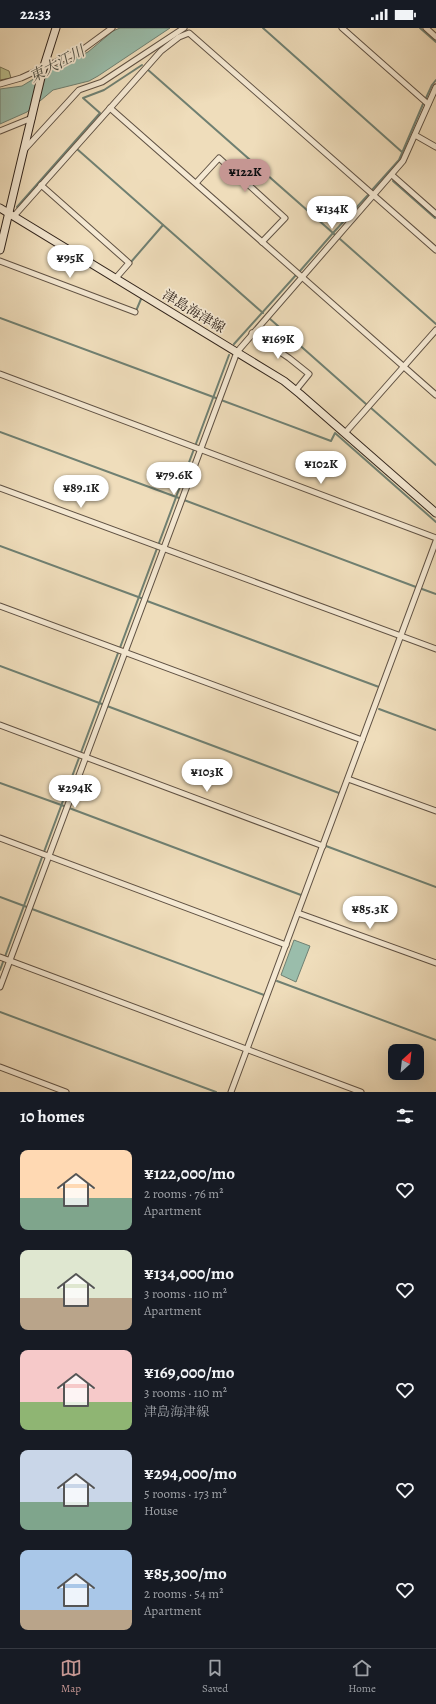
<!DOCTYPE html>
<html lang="en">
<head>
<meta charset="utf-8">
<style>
  :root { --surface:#171b24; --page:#20242c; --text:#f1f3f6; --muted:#9ea1a6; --line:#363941; --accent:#c59692 }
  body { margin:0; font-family:Alegreya,"Noto Serif JP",serif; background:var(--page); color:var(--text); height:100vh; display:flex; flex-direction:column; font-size:15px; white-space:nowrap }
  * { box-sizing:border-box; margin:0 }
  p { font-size:13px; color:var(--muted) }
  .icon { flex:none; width:22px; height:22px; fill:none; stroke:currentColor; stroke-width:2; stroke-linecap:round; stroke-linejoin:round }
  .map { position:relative; height:1064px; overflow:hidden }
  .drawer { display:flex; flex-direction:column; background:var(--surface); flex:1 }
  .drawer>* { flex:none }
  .needle { width:26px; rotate:27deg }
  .controls { position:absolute; left:388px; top:1016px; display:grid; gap:8px }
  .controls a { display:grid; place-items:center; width:36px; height:36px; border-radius:8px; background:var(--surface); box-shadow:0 4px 16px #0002; font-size:20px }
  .price { position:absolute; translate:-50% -34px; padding:0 9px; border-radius:14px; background:#fff; color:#222; font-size:13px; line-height:26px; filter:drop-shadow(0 1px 2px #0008) }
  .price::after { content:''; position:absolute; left:50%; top:24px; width:12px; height:9px; margin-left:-6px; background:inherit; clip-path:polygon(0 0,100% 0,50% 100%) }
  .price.current { background:var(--accent); color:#111 }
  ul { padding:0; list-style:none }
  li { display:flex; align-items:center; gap:12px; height:100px; padding:0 20px }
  li span { display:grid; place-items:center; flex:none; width:112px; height:80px; border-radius:8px; color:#555 }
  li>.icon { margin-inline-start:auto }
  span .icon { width:48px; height:48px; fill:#fffc; stroke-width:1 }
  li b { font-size:17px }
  h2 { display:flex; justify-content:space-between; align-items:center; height:48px; padding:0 20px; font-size:17px }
  .status { display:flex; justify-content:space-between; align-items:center; height:28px; padding:0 20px; background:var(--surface); direction:ltr }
  .status svg { height:11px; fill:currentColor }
  .menu { display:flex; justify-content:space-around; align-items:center; height:56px; border-top:1px solid var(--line); background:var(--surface); font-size:11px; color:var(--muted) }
  .menu a { display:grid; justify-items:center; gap:2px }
  .menu .current { color:var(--accent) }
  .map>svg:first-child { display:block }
</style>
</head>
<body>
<div class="status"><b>22:33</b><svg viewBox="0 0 49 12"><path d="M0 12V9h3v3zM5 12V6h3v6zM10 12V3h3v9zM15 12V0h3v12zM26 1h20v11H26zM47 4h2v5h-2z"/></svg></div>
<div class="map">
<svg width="436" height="1064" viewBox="0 0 436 1064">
  <rect width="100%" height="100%" fill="#efddbb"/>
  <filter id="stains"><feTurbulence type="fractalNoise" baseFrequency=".005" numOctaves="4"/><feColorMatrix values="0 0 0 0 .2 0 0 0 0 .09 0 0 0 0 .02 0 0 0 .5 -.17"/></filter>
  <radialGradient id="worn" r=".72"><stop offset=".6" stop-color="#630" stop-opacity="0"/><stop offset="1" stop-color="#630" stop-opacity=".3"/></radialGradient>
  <path fill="#bbc08e" stroke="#767255" d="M 0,39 L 9,43 L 11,50 L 0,52 Z"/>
  <g fill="#9abdab" stroke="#708072">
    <path d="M 120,0 L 170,0 L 98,48 L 89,53 L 53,62 L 27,84 L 0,96 L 0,61 L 22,58 L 45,44 L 88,24 L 113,3 Z"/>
    <path d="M 294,912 L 310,918 L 296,954 L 281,947 Z"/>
  </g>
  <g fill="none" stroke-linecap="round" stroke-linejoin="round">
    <g stroke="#708072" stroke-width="2">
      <path d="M 263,0 L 402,124"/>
      <path d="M 420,0 L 436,14"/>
      <path d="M 147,41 L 333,205 L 368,167"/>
      <path d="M 426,70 L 432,57 L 436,52"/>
      <path d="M 77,121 L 263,285"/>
      <path d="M 393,153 L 435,190"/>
      <path d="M 372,162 L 399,132 L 423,76"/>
      <path d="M 17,179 L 100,85 L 83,70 L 104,62 L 142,37"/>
      <path d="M 340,211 L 436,296"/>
      <path d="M 130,233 L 131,234 L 163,197"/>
      <path d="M 300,243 L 333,205 L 335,207"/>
      <path d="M 136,283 L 141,271"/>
      <path d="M 0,290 L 216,370"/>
      <path d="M 269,290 L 366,376"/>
      <path d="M 234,316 L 296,247"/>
      <path d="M 221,372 L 331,413 L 335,405 L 436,494"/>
      <path d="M 371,380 L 436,437"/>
      <path d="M 0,404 L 179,470"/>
      <path d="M 184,472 L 416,559"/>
      <path d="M 0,518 L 141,570"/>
      <path d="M 422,561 L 436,566"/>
      <path d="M 147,573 L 379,659"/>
      <path d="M 0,638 L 102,676"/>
      <path d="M 107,678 L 339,765"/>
      <path d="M 379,681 L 436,702"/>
      <path d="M 0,755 L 64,778"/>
      <path d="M 69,780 L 301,867"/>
      <path d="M 326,818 L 436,859"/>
      <path d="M 0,869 L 27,879"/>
      <path d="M 32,881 L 264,967"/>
      <path d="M 0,942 L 229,327"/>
      <path d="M 277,953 L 436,1012"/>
      <path d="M 0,984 L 216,1064"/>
    </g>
    <g stroke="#605244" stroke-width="7">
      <g id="street">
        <path d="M 342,0 L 428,76"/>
        <path d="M 426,0 L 436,9"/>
        <path d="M 0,56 L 21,50 L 82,22 L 112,0"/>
        <path d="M 110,80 L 436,367"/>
        <path d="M 0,103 L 32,90"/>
        <path d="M 415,107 L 436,119"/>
        <path d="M 25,121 L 79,62 L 102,54 L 184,0"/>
        <path d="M 392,147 L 436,186"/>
        <path d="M 196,155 L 219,130 L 285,190 L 262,214"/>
        <path d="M 41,157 L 129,235 L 115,251"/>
        <path d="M 14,188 L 161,23 L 179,9 L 189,5 L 436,222"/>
        <path d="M 0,233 L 135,284"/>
        <path d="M 252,305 L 289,330 L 309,346 L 296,362"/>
        <path d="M 0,346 L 436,510"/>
        <path d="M 345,405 L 436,302"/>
        <path d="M 0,460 L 436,621"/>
        <path d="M 0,578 L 362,712"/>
        <path d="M 0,697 L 323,818"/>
        <path d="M 348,751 L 436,783"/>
        <path d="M 0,810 L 286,917"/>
        <path d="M 298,885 L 436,935"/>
        <path d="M 0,929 L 361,1064"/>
        <path d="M 0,959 L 237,324 L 403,133 L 436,59"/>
        <path d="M 0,1039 L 66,1064"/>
        <path d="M 231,1064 L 436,513"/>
      </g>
    </g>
    <g stroke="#31241c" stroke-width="9">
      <g id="secondary">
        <path d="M 0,180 L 284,353 L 300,366 L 436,485"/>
        <path d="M 0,222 L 43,41 L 56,0"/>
      </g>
    </g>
    <use href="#street" stroke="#f5e9d3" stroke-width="5"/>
    <use href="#secondary" stroke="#f5e9d3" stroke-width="7"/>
  </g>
  <g text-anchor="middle" stroke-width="3.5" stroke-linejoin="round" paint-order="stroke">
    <g font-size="14" fill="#31241c" stroke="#f5e9d3">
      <text transform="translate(194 283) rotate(31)" y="5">津島海津線</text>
    </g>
    <g font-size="15" font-style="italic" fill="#505247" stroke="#f5e9d3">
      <text transform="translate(57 36) rotate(-28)" y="5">東大江川</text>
    </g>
  </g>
  <rect width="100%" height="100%" filter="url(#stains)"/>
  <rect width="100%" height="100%" fill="url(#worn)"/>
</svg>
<div class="controls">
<a><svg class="needle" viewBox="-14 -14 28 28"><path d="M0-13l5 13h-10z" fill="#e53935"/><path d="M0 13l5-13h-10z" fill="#9ea1a6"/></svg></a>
</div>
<b class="price current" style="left:245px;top:165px">¥122K</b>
<b class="price" style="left:332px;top:202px">¥134K</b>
<b class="price" style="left:70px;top:251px">¥95K</b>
<b class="price" style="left:278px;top:332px">¥169K</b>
<b class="price" style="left:321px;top:457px">¥102K</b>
<b class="price" style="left:174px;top:468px">¥79.6K</b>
<b class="price" style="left:81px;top:481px">¥89.1K</b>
<b class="price" style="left:207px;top:765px">¥103K</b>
<b class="price" style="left:75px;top:781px">¥294K</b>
<b class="price" style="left:370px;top:902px">¥85.3K</b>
</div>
<section class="drawer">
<h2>10 homes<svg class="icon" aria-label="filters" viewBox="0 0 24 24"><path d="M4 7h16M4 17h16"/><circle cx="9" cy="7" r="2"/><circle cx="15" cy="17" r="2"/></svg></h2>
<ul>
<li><span style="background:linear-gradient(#ffd9b3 60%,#7fa58c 0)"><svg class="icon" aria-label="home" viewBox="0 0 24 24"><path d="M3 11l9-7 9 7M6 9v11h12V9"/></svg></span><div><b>¥122,000/mo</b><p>2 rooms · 76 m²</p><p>Apartment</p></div><svg class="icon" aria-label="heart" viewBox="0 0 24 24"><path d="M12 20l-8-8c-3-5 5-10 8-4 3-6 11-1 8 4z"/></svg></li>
<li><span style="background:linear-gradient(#dfe7d0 60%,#b9a48a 0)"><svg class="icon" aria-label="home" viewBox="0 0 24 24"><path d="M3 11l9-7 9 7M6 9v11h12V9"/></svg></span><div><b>¥134,000/mo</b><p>3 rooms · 110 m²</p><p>Apartment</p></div><svg class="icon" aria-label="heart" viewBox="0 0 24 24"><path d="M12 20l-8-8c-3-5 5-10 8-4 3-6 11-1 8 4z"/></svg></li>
<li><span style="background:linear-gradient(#f6c9c9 65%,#8fb573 0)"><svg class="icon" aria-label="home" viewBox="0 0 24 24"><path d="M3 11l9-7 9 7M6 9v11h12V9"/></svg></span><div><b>¥169,000/mo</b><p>3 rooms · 110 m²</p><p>津島海津線</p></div><svg class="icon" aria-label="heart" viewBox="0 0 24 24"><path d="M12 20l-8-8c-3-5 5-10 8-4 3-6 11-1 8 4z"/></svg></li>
<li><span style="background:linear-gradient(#c9d6e8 65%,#7fa58c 0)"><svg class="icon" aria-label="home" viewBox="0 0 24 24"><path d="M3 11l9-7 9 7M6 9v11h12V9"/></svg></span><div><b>¥294,000/mo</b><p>5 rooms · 173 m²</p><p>House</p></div><svg class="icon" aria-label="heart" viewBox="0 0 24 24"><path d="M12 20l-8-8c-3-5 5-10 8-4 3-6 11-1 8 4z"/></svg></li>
<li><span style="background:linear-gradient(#a9c7e8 75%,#b9a48a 0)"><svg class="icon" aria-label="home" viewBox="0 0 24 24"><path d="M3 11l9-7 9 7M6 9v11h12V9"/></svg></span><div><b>¥85,300/mo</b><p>2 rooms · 54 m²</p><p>Apartment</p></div><svg class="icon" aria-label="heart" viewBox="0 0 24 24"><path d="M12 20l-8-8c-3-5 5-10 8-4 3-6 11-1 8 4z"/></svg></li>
</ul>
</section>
<nav class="menu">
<a class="current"><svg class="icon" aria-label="map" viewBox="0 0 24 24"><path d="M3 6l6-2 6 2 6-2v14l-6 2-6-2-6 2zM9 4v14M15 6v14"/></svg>Map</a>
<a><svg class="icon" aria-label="saved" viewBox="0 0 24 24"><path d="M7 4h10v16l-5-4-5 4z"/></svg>Saved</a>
<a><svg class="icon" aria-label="home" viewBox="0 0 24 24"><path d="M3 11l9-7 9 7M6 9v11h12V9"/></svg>Home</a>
</nav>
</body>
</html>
